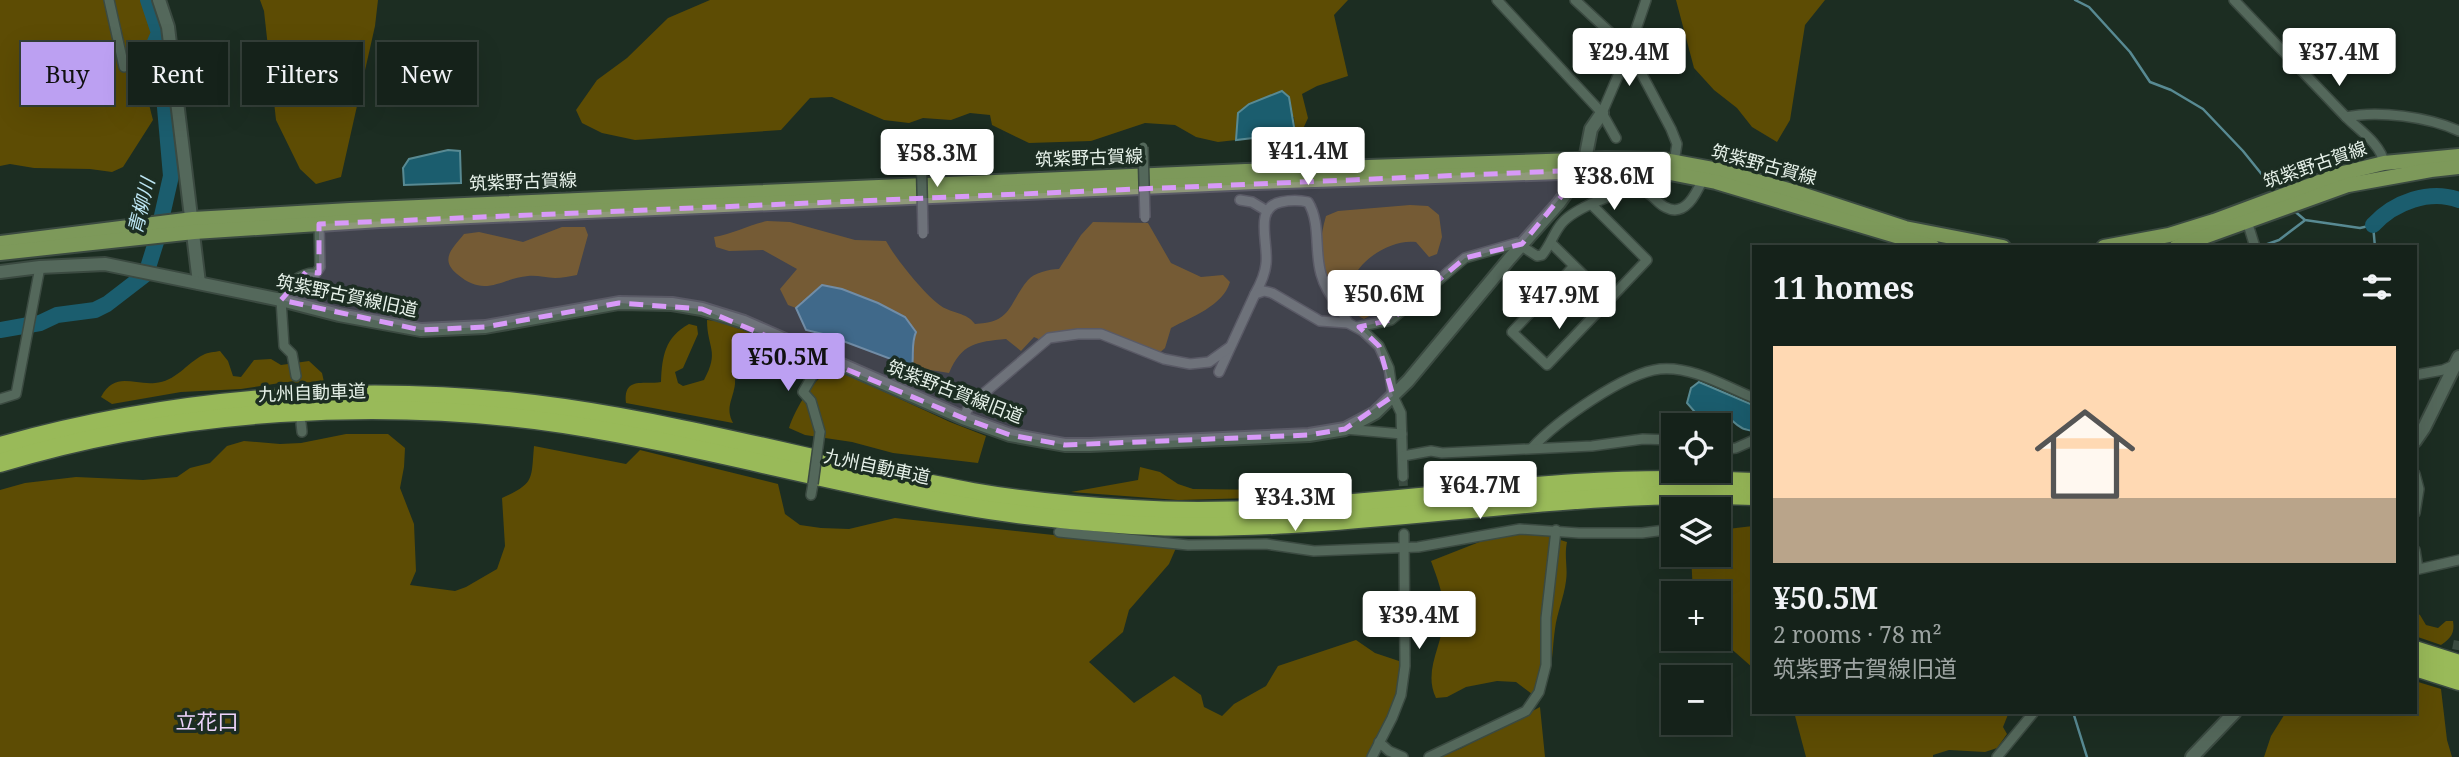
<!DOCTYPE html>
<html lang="en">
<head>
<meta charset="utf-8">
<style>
  :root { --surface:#15221a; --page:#1e2a23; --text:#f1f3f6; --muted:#9da4a2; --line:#343f39; --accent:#bca0f2 }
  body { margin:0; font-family:"Noto Serif","Noto Sans JP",serif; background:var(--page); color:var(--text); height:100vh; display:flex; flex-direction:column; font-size:26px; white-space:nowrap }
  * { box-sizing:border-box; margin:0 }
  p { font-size:23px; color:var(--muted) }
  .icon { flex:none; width:38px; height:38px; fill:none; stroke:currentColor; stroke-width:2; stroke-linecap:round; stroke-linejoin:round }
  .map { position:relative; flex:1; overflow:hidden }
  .sheet { position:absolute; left:1752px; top:245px; width:665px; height:469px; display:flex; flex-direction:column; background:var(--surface); border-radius:0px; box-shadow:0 7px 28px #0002,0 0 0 2px var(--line) }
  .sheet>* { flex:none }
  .guide { position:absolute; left:21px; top:42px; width:665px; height:63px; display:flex; gap:14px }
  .buttons { position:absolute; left:1661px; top:413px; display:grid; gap:14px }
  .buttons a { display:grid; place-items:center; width:70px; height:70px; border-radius:0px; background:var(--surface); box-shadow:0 7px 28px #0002,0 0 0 2px var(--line); font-size:35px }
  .price { position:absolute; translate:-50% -60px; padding:0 16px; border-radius:7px; background:#fff; color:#222; font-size:23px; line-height:46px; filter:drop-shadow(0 2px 4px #0008) }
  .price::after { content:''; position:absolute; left:50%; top:42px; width:21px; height:16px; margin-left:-10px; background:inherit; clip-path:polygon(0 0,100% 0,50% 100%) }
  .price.current { background:var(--accent); color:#111 }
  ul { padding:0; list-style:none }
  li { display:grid; align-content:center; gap:14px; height:371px; padding:0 21px }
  li span { display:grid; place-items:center; height:217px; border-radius:0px; color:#555 }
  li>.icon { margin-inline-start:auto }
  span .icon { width:126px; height:126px; fill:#fffc; stroke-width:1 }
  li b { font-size:30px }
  h2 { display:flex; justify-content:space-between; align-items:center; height:84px; padding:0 21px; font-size:30px }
  .tag { padding:0 24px; border-radius:0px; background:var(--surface); box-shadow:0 7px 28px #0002,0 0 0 2px var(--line); font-size:24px; line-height:63px }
  .tag.current { background:var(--accent); color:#111 }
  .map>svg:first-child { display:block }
</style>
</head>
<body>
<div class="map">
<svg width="2459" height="757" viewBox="0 0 2459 757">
  <rect width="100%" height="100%" fill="#1c2d22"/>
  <g fill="#5d4c04">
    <path d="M 0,0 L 147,0 L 157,31 C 138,65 144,83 153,120 L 123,167 L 112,172 L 90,169 L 34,168 L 10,164 L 0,166 Z"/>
    <path d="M 260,0 L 378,0 L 375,26 L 341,177 L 316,184 L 300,169 L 276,120 L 264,11 Z"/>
    <path d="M 710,0 L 1348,0 L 1334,15 L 1348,76 L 1317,86 L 1302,94 L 1308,118 L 1302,131 L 1295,133 L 1294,117 L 1238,113 L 1236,140 L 1218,142 L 1196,137 L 1175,125 L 1145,123 L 1091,141 L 1029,143 L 992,125 L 990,115 L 970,113 L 951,120 L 923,118 L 909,123 L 884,120 L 832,97 L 810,98 L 781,130 L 635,140 L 602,133 L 582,123 L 576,110 L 597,80 L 627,58 L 668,18 Z"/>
    <path d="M 1676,0 L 1825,0 L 1805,25 L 1790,120 L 1777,142 L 1752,127 L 1737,108 L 1714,90 L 1694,68 Z"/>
    <path d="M 1410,205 L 1428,206 L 1439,215 L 1442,237 L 1437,254 L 1429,257 L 1416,242 C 1394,239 1364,256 1354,277 C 1352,281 1352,289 1352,294 L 1367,305 L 1371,315 L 1364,319 C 1357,315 1347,310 1341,304 C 1318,280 1317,246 1326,216 L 1338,211 Z"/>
    <path d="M 767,221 L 790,222 L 855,240 L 886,241 C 896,259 924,294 941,306 C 953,314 966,312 975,324 C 1013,323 1009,302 1028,280 C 1034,273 1049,269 1059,269 L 1081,235 L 1093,222 L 1148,223 L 1171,263 L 1201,277 L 1223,275 L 1230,282 C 1223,306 1191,317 1171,328 L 1165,348 L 1156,356 L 1123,339 L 1103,340 L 1079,329 L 1062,334 L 1047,343 L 1034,337 L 1021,351 L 1006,339 C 976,342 962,343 949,373 L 912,367 L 914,353 L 912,340 L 802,301 L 796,308 L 788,305 L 780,289 L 797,269 L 763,250 L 729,251 L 716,247 L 714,237 C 733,234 748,225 767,221 Z"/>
    <path d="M 562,227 L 585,227 L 588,235 L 577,275 C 570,276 562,278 555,278 C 546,278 537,275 528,276 C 499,279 485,298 457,274 C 439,259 453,248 464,234 L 479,232 L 523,242 Z"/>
    <path d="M 707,320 L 717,321 L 751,333 L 751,341 L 742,347 L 736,348 C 733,360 736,371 735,384 C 733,400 725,407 733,423 L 626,403 C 623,376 644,385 661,382 C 662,356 665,337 689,324 L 697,326 L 698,334 L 683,368 L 675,372 L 678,383 L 683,386 L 704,380 C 720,351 707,348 707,320 Z"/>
    <path d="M 220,351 L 228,361 L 233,376 L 241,377 L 254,360 L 271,359 L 281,365 L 309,361 L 322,373 L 324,382 L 280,383 L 241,389 L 181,392 L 112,404 L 101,397 C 115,371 132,385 155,383 C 175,382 187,363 203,355 C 208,352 215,352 220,351 Z"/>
    <path d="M 835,369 L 950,422 L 986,436 L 978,463 L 893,453 L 852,442 L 805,435 L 789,428 C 795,409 815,374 835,369 Z"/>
    <path d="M 346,434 L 388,434 L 405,448 L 404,467 L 400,488 L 414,524 L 416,571 L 410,585 L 455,591 L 466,587 L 497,569 L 505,546 L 502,498 C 535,483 531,480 534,446 L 626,464 L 640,450 L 778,484 L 785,514 L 800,525 L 821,528 L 849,529 L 895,518 L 1176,548 L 1169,564 L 1129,610 L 1123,632 L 1089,662 L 1134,703 L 1174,676 L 1201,695 L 1204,707 L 1222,716 L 1234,704 L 1266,686 L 1278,666 L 1356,640 L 1375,653 L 1402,662 L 1393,710 L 1374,742 L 1368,757 L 0,757 L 0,490 L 25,483 L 76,477 L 143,480 L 177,477 L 190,468 L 210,463 L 227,446 L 244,441 L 280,444 L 301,443 Z"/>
    <path d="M 1140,467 L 1160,472 L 1178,484 L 1193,489 L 1283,490 L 1289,497 L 1178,500 L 1071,492 L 1138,480 Z"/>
    <path d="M 1753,526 L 1754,526 L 1753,668 L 1719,638 L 1718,593 L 1693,593 L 1691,555 L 1718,555 L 1719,530 Z"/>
    <path d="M 1531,531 L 1567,542 C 1564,556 1568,568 1566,581 C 1564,597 1557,613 1555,629 C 1551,657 1555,673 1536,697 L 1516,682 L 1497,681 L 1466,687 L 1447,697 L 1436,698 C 1423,671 1442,646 1444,619 C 1445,598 1438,580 1431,561 L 1492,537 Z"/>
    <path d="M 2415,612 L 2420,615 L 2426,625 L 2438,628 L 2446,621 L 2453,621 C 2455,633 2451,638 2441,645 L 2415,636 Z"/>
    <path d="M 2415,681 L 2441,689 L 2447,740 L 2452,757 L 2264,757 L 2271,736 L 2286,712 L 2415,712 Z"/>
    <path d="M 1540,707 L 1545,757 L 1439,757 L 1462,748 Z"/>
    <path d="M 1794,712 L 2009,712 L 2003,727 L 2007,734 L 1997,748 L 1985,752 L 1949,750 L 1933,755 L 1933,757 L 1806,757 Z"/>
  </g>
  <g fill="#1b5d6e" stroke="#588a93" stroke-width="2">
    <path d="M 1282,91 L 1289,97 L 1295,133 L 1236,140 L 1238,113 L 1249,104 Z"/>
    <path d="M 448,150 L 460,151 L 461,183 L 404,185 L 403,168 L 409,159 Z"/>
    <path d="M 822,285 L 842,289 L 878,303 L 905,317 L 916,332 C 911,343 914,355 912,367 L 827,335 L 806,330 L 796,308 Z"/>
    <path d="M 1699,382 L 1753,405 L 1753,431 C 1752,431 1743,429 1742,428 C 1728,421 1731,410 1712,422 L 1700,418 L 1687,403 L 1691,388 Z"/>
  </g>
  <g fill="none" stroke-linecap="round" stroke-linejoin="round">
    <g stroke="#588a93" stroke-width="2.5">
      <path d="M 2075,0 L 2089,7 L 2130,52 L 2150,82 L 2171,90 L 2203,109 L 2243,151 L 2276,192"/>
      <path d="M 2292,209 L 2305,220 L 2360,228 L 2373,225 L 2375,247"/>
      <path d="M 2259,247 L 2279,240 L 2304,221"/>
      <path d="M 2073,712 L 2087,757"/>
    </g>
    <g stroke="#1b5d6e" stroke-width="16">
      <path d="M 2373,225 C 2394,202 2430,189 2459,200"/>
      <path d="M 0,330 L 40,323 L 57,315 L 95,310 L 107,304 L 146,274 L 156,242 L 171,176 L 164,96 L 145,65 L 159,33 L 148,0"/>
    </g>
    <g stroke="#3a4b40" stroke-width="9" stroke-dasharray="9 4.5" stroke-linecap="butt">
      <path d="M 1403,477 L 1404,501"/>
      <path d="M 1726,512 L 1726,458"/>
      <path d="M 2454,663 L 2459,637"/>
    </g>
    <g stroke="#3b4a41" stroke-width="12">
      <g id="minor">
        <path d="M 109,0 L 124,67"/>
        <path d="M 1497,0 L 1602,113 L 1616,138"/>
        <path d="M 1575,0 L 1629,50 L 1671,129 L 1677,144 L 1674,162"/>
        <path d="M 2234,0 L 2346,117 C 2378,110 2429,117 2459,131"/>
        <path d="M 1602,113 L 1629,50 L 1646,0"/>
        <path d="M 2346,117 C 2359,130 2381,144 2384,163"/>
        <path d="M 1240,200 L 1252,202 L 1267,211"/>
        <path d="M 2247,221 L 2255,247"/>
        <path d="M 1551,243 L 1609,300"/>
        <path d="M 1574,266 L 1512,332 L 1547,365 L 1647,260 L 1591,204"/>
        <path d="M 1255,294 C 1260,285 1265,275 1266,264 C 1269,244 1253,207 1281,202 C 1291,200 1299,200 1308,202 C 1321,223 1314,250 1321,274 C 1326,293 1339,305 1348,323"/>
        <path d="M 1357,327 L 1391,320 L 1465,258 L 1517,243 L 1537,256 L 1542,255 C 1550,246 1554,232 1562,223 C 1575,208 1618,191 1637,190 C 1651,190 1655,202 1665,207 C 1685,218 1696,194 1703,179"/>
        <path d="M 1219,372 L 1255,294 L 1264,291 L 1272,293 L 1320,321 L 1348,323 L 1363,331 L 1379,346 L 1389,368 L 1393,396 L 1401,413 L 1403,477"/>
        <path d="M 2415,375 L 2443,370 L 2457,364"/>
        <path d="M 296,376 L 292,354 L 284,346 L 281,300 C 284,285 302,272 316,273 L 320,267 L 319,224"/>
        <path d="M 0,399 L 16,394 L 40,267"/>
        <path d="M 963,418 L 970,405 L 1049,338 L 1078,334 L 1101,334 L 1164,359 L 1190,364 L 1209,362 L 1230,347"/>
        <path d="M 301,423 L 302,432"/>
        <path d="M 1345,429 L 1402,434"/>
        <path d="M 820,432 L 811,401 L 803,392 L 823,358"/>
        <path d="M 1718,446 L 1727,449 L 1726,458"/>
        <path d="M 1532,448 C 1557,421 1624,373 1660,369 C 1692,366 1725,386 1754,398"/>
        <path d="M 1727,449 L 1736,448 L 1754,440"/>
        <path d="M 1403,456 L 1431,451 L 1442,453 L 1592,446 L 1643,439 L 1673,440"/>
        <path d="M 2415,474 L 2419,489 L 2415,513"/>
        <path d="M 811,495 L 813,484"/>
        <path d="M 1718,524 L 1724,521 L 1726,512"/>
        <path d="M 1059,532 L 1188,545 L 1266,544 L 1314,551 L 1418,547 L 1520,529 L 1579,533 L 1642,533 L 1673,529"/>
        <path d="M 2415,550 L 2418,569"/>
        <path d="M 2415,570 L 2459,560"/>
        <path d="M 1379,742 L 1389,751 L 1403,757"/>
        <path d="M 1372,757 L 1392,718 L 1401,695 L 1405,666 L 1404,534"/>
        <path d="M 1429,757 L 1526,711 L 1539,692 L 1546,665 L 1546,618 L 1556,530"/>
        <path d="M 1997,757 L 2034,712"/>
      </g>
    </g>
    <g stroke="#3b4a41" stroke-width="16">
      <g id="tertiary">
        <path d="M 159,0 L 168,27 L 199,283"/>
        <path d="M 0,272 L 40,267 L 105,264 L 281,300 L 339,315 L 421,330 L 485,327 L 619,303 L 672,304 L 702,309 L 744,322 L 963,418 L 1010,435 L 1065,445 L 1090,445 L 1309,435 L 1345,429 L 1375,413 L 1408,381 L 1510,258 L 1559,203 L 1583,170 L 1591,129 L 1602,113"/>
      </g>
    </g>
    <g stroke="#3b4a41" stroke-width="16">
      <g id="secondary">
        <path d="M 2415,441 L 2424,428 L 2459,357"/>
        <path d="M 2192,757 L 2235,712"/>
      </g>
    </g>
    <g stroke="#3b4a41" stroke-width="18">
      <g id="primary">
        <path d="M 0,243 L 193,219 L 350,210 L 1246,171 L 1605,159 L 1664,160 L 1718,170 L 1792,191 L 1905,228 L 2003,247"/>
        <path d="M 2104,247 L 2169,235 L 2214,221 L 2343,173 L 2384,163 L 2459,156"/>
        <path d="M 2176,247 L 2348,185 L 2431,170 L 2459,167"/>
        <path d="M 0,253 L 194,232 L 380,220 L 1255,182 L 1620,170 L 1670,173 L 1716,182 L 1933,247"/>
      </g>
    </g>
    <g stroke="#3b4a41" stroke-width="21">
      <g id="motorway">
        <path d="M 0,446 C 182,395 377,381 564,408 C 702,428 836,467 973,492 C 1025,501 1080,506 1132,509 C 1281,518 1428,493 1576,483 C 1635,479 1694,479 1754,482"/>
        <path d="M 0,463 C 177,409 381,397 564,424 C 699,445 830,483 964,506 C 1020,516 1076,521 1132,525 C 1340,537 1546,487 1754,496"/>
        <path d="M 2415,650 L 2459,664"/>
        <path d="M 2415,667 L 2459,681"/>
      </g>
    </g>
    <use href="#minor" stroke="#54685b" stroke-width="9"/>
    <use href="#tertiary" stroke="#54685b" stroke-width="12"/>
    <use href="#secondary" stroke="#54685b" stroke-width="12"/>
    <use href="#primary" stroke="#7d995a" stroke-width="14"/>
    <use href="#motorway" stroke="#99ba59" stroke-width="18"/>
    <g stroke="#3b4a41" stroke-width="12" stroke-linecap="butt">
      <g id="minor-bridge">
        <path d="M 921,144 L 923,234"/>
        <path d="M 1143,147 L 1145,218"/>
        <path d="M 813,484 L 820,432"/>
      </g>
    </g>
    <use href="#minor-bridge" stroke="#54685b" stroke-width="9"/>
  </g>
  <path fill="#d89af8" fill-opacity="0.2" stroke="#d89af8" stroke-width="5" stroke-dasharray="14 9" stroke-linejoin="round" d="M 1583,170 L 1522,244 L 1465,258 L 1391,320 L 1359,327 L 1379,346 L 1393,396 L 1345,429 L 1309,435 L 1065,445 L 1010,435 L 963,418 L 702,309 L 619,303 L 485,327 L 421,330 L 281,300 L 306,272 L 319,273 L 319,224 Z"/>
  <g text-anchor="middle" stroke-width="7" stroke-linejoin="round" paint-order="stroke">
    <g font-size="18" fill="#e7f2ea" stroke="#1c2d22">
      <text transform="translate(1089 158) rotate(-2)" y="6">筑紫野古賀線</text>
      <text transform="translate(1764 165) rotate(15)" y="6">筑紫野古賀線</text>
      <text transform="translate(2315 165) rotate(-19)" y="6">筑紫野古賀線</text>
      <text transform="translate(523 182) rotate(-2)" y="6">筑紫野古賀線</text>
      <text transform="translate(347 296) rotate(12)" y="6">筑紫野古賀線旧道</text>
      <text transform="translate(955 392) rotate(21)" y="6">筑紫野古賀線旧道</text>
      <text transform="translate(312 393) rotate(-2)" y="6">九州自動車道</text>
      <text transform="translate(877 467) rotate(12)" y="6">九州自動車道</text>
    </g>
    <g font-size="19" font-style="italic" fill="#bee7f5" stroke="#1c2d22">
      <text transform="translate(141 206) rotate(-76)" y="7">青柳川</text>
    </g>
    <g font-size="21" fill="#edd3fb" stroke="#1c2d22">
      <text x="207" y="729">立花口</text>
    </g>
  </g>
</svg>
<div class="buttons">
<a><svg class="icon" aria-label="locate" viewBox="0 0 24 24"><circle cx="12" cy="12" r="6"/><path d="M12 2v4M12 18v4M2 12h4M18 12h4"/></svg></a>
<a><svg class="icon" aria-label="layers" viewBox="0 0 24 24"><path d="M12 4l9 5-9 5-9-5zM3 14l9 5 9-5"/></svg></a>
<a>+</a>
<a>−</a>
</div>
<b class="price" style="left:1629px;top:88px">¥29.4M</b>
<b class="price" style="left:2339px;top:88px">¥37.4M</b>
<b class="price" style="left:1308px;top:187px">¥41.4M</b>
<b class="price" style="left:937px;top:189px">¥58.3M</b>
<b class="price" style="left:1614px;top:212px">¥38.6M</b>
<b class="price" style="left:1384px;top:330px">¥50.6M</b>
<b class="price" style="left:1559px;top:331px">¥47.9M</b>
<b class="price current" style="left:788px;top:393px">¥50.5M</b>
<b class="price" style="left:1480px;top:521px">¥64.7M</b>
<b class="price" style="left:1295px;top:533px">¥34.3M</b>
<b class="price" style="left:1419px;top:651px">¥39.4M</b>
<div class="guide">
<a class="tag current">Buy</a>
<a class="tag">Rent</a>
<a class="tag">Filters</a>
<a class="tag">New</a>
</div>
<section class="sheet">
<h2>11 homes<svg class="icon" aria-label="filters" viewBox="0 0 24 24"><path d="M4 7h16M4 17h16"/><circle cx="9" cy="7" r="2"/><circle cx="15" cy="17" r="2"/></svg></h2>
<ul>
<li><span style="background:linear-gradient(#ffd9b3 70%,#b9a48a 0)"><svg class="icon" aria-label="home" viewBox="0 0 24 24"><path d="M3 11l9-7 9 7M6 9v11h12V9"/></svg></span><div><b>¥50.5M</b><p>2 rooms · 78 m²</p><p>筑紫野古賀線旧道</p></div></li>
</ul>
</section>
</div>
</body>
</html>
